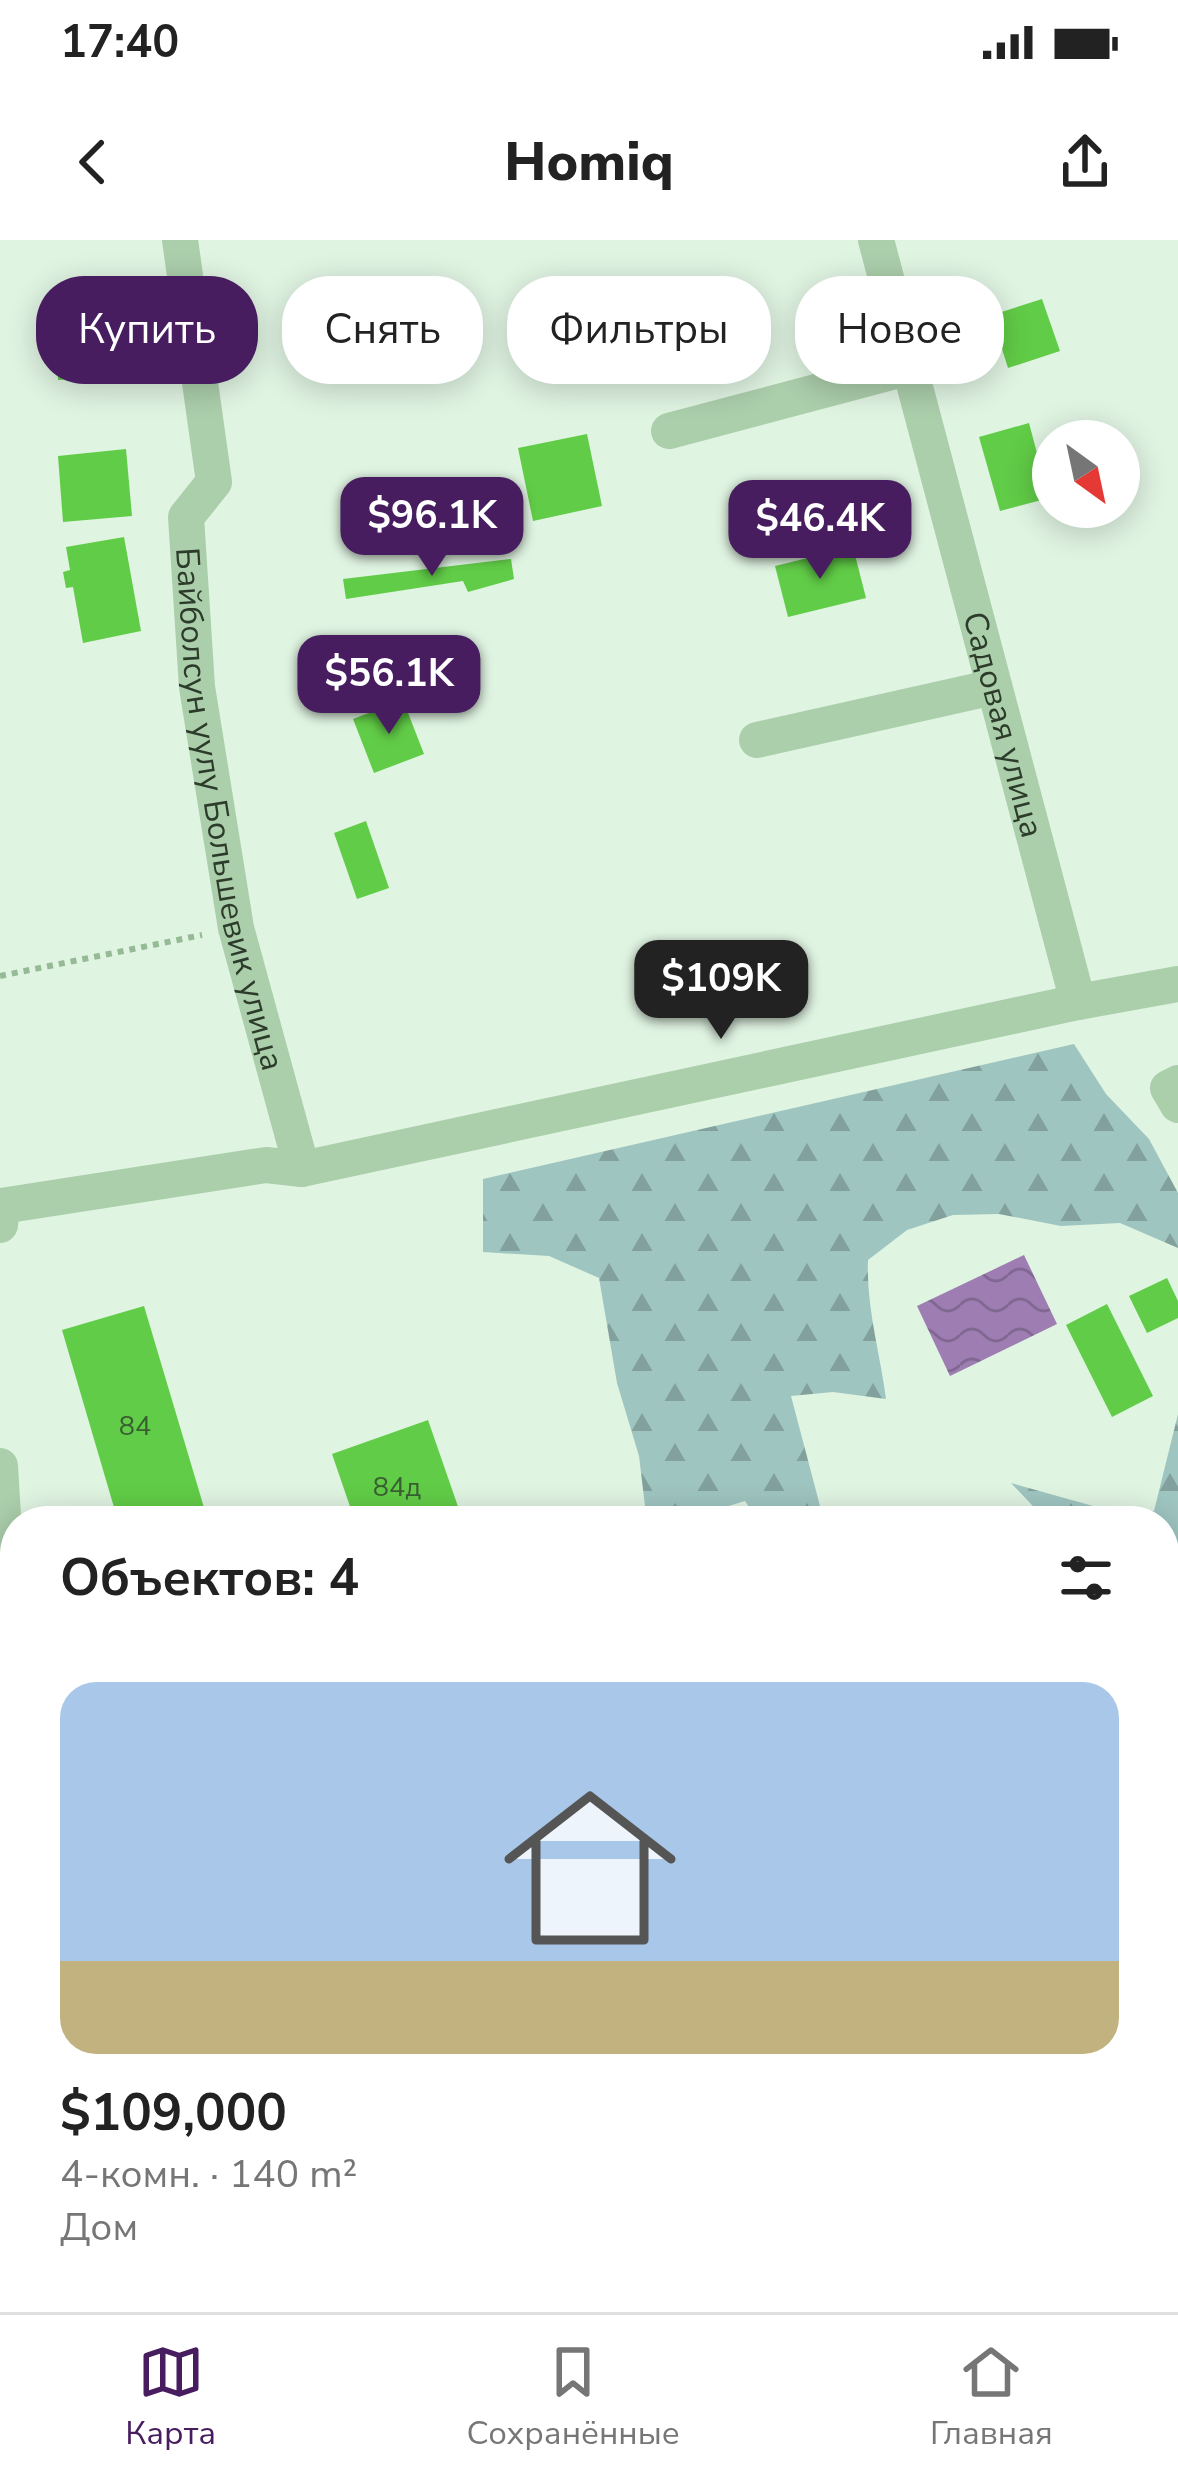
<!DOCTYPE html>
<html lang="ru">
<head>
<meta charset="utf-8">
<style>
  :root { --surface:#fff; --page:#f2f2f2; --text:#222; --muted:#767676; --line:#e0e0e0; --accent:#471d60 }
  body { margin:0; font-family:"Nunito Sans",sans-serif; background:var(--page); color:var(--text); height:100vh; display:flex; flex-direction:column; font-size:45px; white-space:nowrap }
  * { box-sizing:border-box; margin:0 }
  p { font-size:39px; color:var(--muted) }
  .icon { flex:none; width:66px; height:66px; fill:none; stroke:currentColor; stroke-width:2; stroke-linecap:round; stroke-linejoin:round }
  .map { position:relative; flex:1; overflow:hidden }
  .drawer { position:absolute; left:0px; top:1266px; width:1179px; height:807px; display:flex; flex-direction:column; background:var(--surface); border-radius:48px 48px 0 0; box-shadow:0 6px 30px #0003 }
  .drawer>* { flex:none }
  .banner { position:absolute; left:36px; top:36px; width:1107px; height:108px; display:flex; gap:24px }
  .needle { width:78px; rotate:147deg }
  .fabs { position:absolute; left:1032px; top:180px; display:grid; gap:24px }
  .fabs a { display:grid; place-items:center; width:108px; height:108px; border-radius:50%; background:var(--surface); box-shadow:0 6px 30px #0003; font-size:60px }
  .price { position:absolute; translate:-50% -102px; padding:0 27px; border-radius:24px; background:var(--accent); color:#fff; font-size:39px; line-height:78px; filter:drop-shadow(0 3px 6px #0008) }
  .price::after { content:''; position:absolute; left:50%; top:72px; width:36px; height:27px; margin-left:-18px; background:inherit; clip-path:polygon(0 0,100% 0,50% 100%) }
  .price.selected { background:#222; color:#fff }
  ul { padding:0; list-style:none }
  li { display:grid; align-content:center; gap:24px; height:636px; padding:0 60px }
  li+li { border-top:3px solid var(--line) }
  li span { display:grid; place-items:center; height:372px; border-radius:36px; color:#555 }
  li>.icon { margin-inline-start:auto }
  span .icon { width:216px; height:216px; fill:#fffc; stroke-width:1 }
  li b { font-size:51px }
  h2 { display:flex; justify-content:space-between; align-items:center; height:144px; padding:0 60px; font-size:51px }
  .pill { padding:0 42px; border-radius:48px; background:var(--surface); box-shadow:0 6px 30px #0003; font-size:42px; line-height:108px }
  .pill.selected { background:var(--accent); color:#fff }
  .status { display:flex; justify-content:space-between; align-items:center; height:84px; padding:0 60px; background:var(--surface); direction:ltr }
  .status svg { height:33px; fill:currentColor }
  header { display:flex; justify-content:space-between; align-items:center; height:156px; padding:0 60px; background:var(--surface); font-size:54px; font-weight:800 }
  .tabs { display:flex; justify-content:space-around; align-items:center; height:168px; border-top:3px solid var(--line); background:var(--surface); font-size:33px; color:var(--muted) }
  .tabs a { display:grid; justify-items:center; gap:6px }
  .tabs .selected { color:var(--accent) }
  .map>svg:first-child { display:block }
</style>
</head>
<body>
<div class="status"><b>17:40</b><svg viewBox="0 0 49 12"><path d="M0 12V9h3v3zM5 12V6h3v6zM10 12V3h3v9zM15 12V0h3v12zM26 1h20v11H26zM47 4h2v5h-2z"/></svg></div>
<header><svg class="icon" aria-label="back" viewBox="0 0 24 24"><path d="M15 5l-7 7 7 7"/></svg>Homiq<svg class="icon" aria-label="share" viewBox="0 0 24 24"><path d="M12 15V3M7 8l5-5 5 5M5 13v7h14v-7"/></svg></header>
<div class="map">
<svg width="1178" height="2072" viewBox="0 0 1178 2072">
  <defs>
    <pattern id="forest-firs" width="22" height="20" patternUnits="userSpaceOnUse" patternTransform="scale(3)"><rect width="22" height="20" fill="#9fc5c1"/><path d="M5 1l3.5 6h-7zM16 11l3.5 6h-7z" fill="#82a19d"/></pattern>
    <pattern id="water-waves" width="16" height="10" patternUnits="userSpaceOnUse" patternTransform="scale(3)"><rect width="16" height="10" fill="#9e7db3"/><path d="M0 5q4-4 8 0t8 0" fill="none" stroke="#816892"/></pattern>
  </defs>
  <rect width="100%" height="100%" fill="#e0f4e2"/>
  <g fill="url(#forest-firs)">
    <path d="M 1074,804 L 1106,854 L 1149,899 L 1178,953 L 1178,1008 L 1120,983 L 1061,986 L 999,974 L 953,975 L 907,990 L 868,1020 C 866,1067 880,1112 886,1159 L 833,1152 L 791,1156 L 824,1281 L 758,1281 L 745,1261 L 686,1279 L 645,1266 L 639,1216 L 617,1143 L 599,1038 L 549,1016 L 483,1012 L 483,939 Z"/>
    <path d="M 1178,1174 L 1178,1634 L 1164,1636 L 1164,1281 L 1047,1281 L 1011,1243 L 1104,1269 L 1154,1271 Z"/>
  </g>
  <path fill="url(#water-waves)" d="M 1024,1015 L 1057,1084 L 950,1136 L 917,1066 Z"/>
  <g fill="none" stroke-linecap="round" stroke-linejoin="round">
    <g stroke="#9e7db3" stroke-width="10">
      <path d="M 0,1550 L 15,1670"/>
      <path d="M 1164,1619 L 1178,1609"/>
      <path d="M 157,2058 L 174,2072"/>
      <path d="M 422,2072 L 436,2058"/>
    </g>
  </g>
  <g fill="#61cc47">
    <path d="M 1042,59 L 1060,111 L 1008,128 L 1002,109 L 992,112 L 986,93 L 996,90 L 992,75 Z"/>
    <path d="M 126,62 L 129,136 L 58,140 L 54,65 Z"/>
    <path d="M 1029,183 L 1049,258 L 1000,271 L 979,197 Z"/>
    <path d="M 587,194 L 602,266 L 533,281 L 518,208 Z"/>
    <path d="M 126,209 L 132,276 L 63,282 L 58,216 Z"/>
    <path d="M 124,297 L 141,391 L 83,403 L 73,347 L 66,348 L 63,332 L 70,330 L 66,307 Z"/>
    <path d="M 853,307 L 866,358 L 788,377 L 775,326 Z"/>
    <path d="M 511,319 L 514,339 L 468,352 L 463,341 L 346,359 L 343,339 Z"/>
    <path d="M 403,460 L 424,514 L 374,533 L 353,479 Z"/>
    <path d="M 366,581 L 389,648 L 357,659 L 334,593 Z"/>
    <path d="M 1167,1038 L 1178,1061 L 1178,1078 L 1147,1093 L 1129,1056 Z"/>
    <path d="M 1107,1064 L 1153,1156 L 1112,1177 L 1066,1085 Z"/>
    <path d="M 144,1066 L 208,1281 L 118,1281 L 62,1090 Z"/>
    <path d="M 428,1180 L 463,1281 L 355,1281 L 332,1214 Z"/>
    <path d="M 1178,1703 L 1178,1780 L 1164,1787 L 1164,1710 Z"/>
    <path d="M 842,2058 L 937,2058 L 911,2072 L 850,2072 Z"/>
  </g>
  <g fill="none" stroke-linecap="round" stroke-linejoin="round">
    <path stroke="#95ba95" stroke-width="6" stroke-dasharray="6 6" stroke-linecap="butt" d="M 0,736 L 202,695"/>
    <g stroke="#abceab" stroke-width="36">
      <path id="s1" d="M 180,0 L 214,242 L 186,277 L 197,447 L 236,688 L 302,929"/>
      <path id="s2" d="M 876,0 L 1078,762"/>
      <path d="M 669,191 L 910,127"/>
      <path d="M 757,500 L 994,447"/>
      <path d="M 1178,843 L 1168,848 L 1178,865"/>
      <path d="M 0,985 L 2,966 L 266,925 L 302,929 L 1078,762 L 1178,744"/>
      <path d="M 0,1226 L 15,1474"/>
      <path d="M 1164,1677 L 1178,1676"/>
      <path d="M 1164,2034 L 1178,2027"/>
      <path d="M 974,2058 L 982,2072"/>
      <path d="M 456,2072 L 471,2058"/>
      <path d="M 1087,2072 L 1116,2058"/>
    </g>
  </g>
  <g text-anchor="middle" stroke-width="10" stroke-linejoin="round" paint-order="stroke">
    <g font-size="27" fill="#395f31">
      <text x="135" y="1195">84</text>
      <text x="397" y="1256">84д</text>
    </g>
    <g font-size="33" fill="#2c3b2a" stroke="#edfbef">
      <text dy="12" stroke="none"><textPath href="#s2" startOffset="501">Садовая улица</textPath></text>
      <text dy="12" stroke="none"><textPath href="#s1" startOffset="585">Байболсун уулу Большевик улица</textPath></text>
    </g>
  </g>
</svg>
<div class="fabs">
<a><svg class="needle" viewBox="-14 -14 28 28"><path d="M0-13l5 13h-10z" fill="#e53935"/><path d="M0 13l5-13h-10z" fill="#767676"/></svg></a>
</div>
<b class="price" style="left:432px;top:339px">$96.1K</b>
<b class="price" style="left:820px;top:342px">$46.4K</b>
<b class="price" style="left:389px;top:497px">$56.1K</b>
<b class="price selected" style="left:721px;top:802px">$109K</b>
<div class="banner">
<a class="pill selected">Купить</a>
<a class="pill">Снять</a>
<a class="pill">Фильтры</a>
<a class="pill">Новое</a>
</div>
<section class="drawer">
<h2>Объектов: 4<svg class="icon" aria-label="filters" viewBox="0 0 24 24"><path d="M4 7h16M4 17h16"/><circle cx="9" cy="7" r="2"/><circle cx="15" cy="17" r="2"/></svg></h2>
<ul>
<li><span style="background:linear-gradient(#a9c7e8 75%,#c2b280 0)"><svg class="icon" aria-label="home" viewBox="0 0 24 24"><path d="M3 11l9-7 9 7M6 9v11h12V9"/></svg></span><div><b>$109,000</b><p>4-комн. · 140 m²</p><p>Дом</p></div></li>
</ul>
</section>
</div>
<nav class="tabs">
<a class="selected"><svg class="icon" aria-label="map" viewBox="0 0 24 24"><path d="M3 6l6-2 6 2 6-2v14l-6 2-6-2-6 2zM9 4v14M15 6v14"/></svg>Карта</a>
<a><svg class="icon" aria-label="saved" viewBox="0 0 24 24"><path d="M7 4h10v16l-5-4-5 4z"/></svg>Сохранённые</a>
<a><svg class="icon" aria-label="home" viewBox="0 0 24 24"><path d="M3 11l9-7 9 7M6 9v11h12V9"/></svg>Главная</a>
</nav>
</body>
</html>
